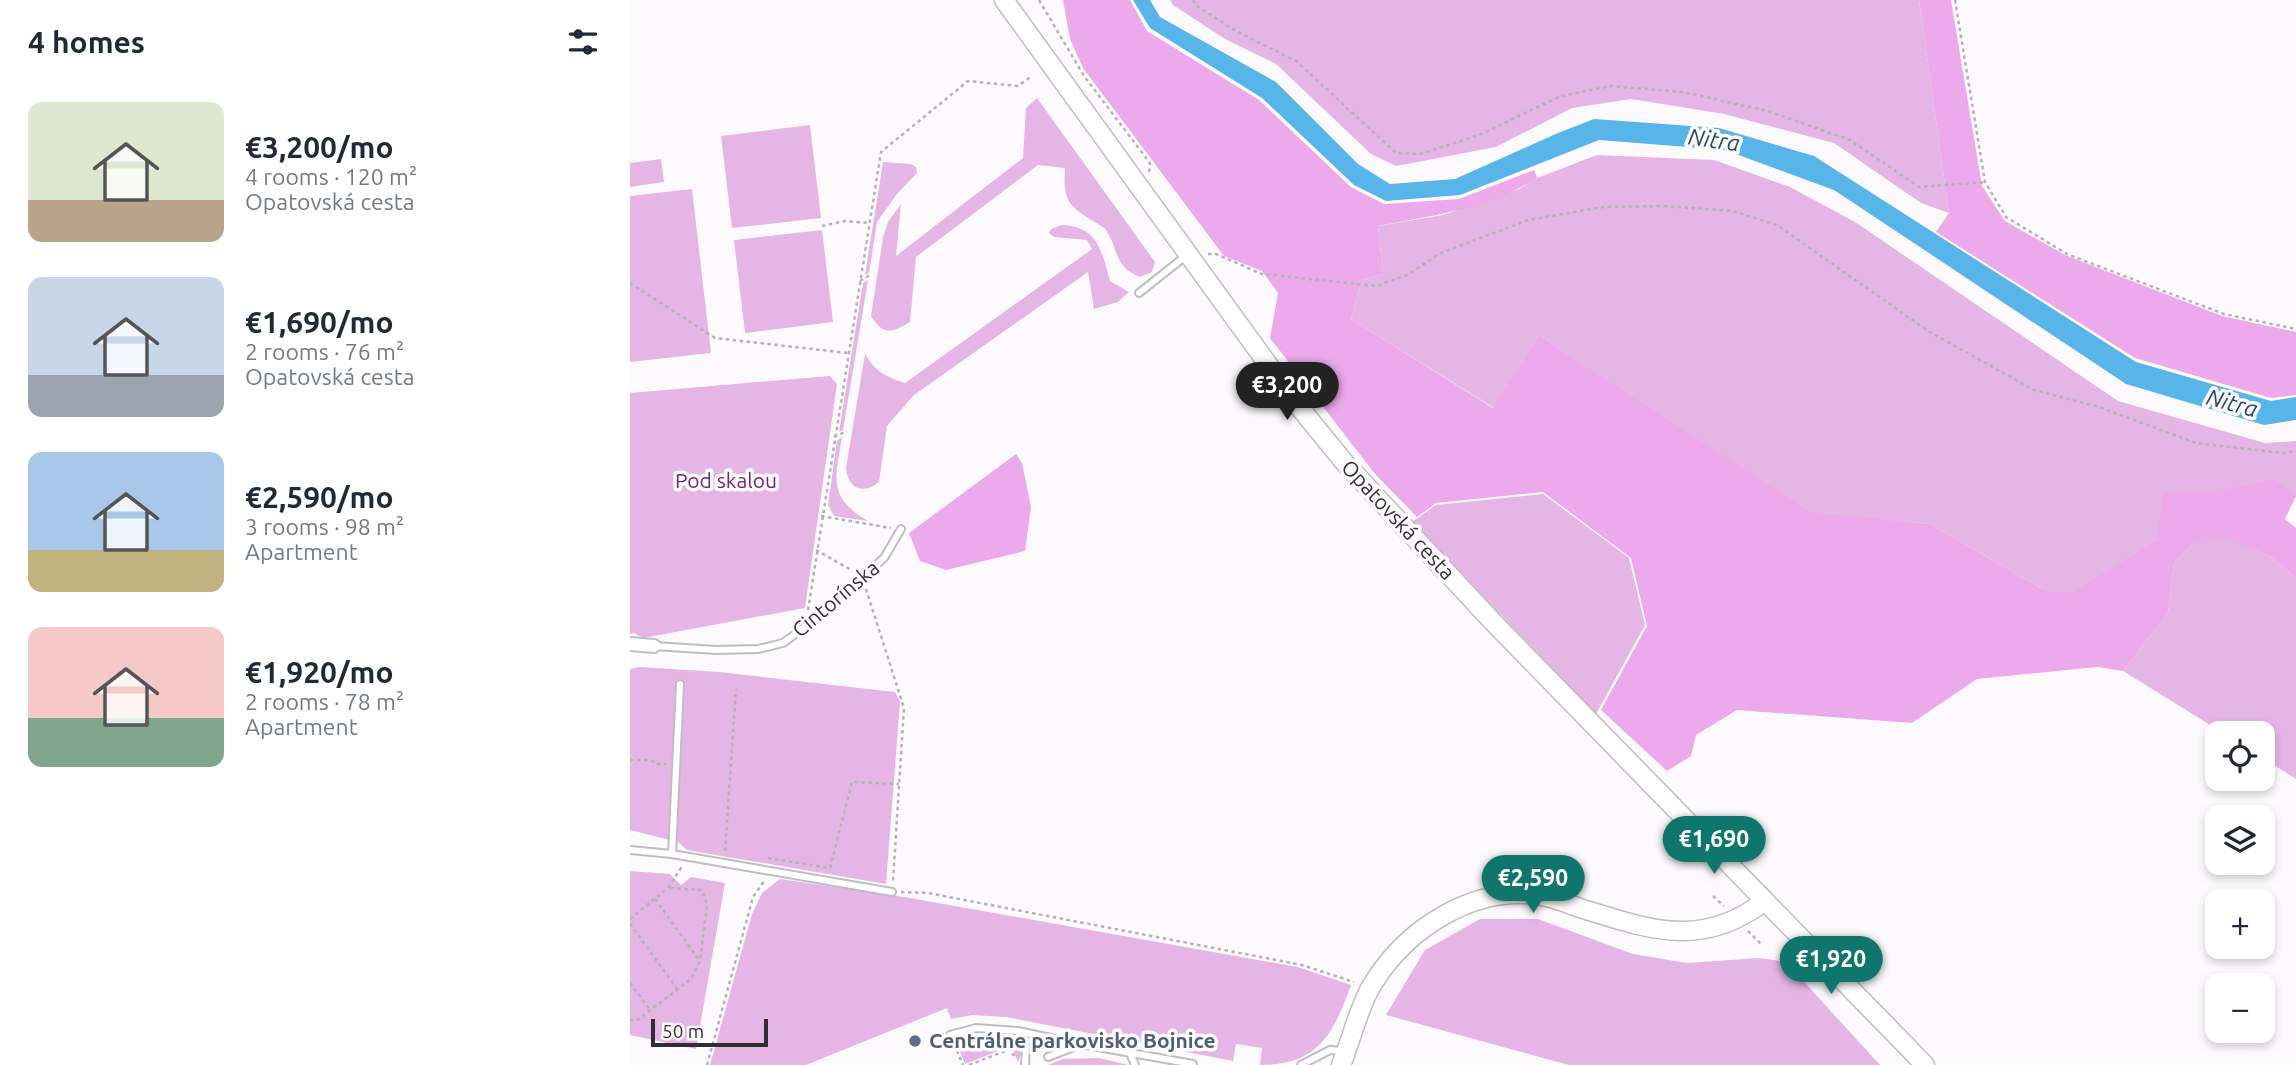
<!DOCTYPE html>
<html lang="en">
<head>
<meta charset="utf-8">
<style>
  :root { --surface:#fff; --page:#f2f2f3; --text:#1f2937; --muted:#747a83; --accent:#0f766e }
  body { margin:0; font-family:Ubuntu,sans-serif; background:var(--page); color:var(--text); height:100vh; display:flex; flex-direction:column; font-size:26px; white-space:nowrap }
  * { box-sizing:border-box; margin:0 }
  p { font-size:23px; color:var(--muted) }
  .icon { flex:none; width:38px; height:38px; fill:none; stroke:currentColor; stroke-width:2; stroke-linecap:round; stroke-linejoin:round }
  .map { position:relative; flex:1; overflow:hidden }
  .drawer { display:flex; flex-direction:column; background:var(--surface); width:630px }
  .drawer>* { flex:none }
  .buttons { position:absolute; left:1575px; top:721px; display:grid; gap:14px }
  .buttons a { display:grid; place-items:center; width:70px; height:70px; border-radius:14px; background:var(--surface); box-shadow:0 4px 10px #0003; font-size:35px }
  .scale { position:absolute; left:21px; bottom:18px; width:117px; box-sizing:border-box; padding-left:7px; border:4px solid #302f30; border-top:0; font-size:19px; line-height:24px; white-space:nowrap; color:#302f30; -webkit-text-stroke:5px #fdfafd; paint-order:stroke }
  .price { position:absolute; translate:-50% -60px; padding:0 16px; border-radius:24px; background:var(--accent); color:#fff; font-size:23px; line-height:46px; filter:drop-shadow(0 2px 4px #0008) }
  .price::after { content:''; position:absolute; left:50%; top:42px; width:21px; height:16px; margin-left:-10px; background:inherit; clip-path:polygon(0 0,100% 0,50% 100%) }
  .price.active { background:#222; color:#fff }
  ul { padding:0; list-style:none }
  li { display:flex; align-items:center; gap:21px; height:175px; padding:0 28px }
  li span { display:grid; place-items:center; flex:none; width:196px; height:140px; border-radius:14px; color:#555 }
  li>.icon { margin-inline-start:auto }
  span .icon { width:84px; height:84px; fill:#fffc; stroke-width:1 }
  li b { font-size:30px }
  h2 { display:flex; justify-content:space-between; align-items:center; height:84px; padding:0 28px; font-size:30px }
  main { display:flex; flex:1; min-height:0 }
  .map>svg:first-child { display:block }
</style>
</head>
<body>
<main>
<section class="drawer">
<h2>4 homes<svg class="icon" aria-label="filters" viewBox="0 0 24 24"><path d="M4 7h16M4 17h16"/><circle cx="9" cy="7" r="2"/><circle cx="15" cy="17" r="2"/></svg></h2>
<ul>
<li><span style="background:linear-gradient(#dfe7d0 70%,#b9a48a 0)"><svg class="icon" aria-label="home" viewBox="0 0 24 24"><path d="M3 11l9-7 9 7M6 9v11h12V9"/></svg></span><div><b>€3,200/mo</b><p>4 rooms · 120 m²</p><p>Opatovská cesta</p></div></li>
<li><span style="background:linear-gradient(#c9d6e8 70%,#9aa5b1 0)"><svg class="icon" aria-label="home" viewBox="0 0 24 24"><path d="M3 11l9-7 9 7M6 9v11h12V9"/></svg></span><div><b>€1,690/mo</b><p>2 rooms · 76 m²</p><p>Opatovská cesta</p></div></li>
<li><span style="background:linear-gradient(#a9c7e8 70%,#c2b280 0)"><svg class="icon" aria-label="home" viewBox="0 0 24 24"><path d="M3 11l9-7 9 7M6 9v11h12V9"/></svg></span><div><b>€2,590/mo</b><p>3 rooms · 98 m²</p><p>Apartment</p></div></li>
<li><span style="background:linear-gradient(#f6c9c9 65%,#7fa58c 0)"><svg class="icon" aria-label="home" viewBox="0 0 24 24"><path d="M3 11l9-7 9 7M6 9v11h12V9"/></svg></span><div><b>€1,920/mo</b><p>2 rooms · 78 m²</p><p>Apartment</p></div></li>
</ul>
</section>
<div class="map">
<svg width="1666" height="1065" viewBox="0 0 1666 1065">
  <rect width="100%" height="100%" fill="#fdfafd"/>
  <g fill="#e5b5e5">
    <path d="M 540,0 L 1289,0 L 1319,213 L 1291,203 L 1204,143 L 1094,114 L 1001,99 L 942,108 L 866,147 L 766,166 L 741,154 L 646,64 L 595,39 L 543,5 Z"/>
    <path d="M 407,98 L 525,262 L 522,272 L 510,277 C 483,266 490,251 476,230 C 473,226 467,224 463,221 C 437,205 433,199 435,168 L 408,165 L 286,257 L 280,322 C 262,333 253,336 241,316 L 253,237 L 258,222 L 271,204 L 266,256 L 393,158 L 396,108 Z"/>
    <path d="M 180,125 L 191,218 L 102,228 L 91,136 Z"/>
    <path d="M 967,155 L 1084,160 L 1160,187 L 1225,222 L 1488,401 L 1635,443 L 1666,441 L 1666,497 L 1527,539 L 1442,594 L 1414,590 L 1300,524 L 1180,513 L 909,335 L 864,408 L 721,319 L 732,280 L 753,274 L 748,226 L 813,215 L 889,189 L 907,178 Z"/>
    <path d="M 31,159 L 34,182 L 0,187 L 0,163 Z"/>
    <path d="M 253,162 L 281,164 L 286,167 L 287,173 L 267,194 L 247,222 L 239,273 L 235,275 Z"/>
    <path d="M 62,189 L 81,353 L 0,362 L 0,196 Z"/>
    <path d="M 432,225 C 467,226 472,251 480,281 L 499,292 L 488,302 L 464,309 L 458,272 L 284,395 L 257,426 L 249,482 C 233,495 218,489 216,468 L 235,354 C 245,371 256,377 275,383 L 462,249 L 457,240 L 424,237 L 419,233 L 421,229 Z"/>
    <path d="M 192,230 L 203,322 L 115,333 L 104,240 Z"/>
    <path d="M 238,280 L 213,430 L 209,432 L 233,283 Z"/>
    <path d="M 200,376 L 207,384 L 175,608 L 13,638 L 4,633 L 0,634 L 0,393 Z"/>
    <path d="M 212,436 C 206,479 196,496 238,521 L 204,516 L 198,505 L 207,441 Z"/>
    <path d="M 913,494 L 999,558 L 1015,625 L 966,714 L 782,522 L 806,505 Z"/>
    <path d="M 1592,535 L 1640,556 L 1666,578 L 1666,779 L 1633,758 L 1633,733 L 1593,733 L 1493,671 L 1538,613 L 1544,563 L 1562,545 Z"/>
    <path d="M 10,667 L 89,672 L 265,692 L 270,702 L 256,884 L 57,850 L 48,842 L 0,830 L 0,669 Z"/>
    <path d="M 0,871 L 40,874 L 51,885 L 61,877 L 95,883 L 66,1049 L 0,1035 Z"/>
    <path d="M 150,879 L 280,898 L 668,967 L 721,985 C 703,1034 689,1065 630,1065 L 632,1048 L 606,1044 L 603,1061 L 376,1017 L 342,1015 L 321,1019 L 317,1008 L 176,1065 L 80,1065 L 122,914 L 132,893 Z"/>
    <path d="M 850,919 L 908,919 L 1003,954 L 1057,963 L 1130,958 L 1156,962 L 1250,1065 L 939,1065 L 756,1015 L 795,950 Z"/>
    <path d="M 351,1037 L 387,1042 L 391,1054 L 388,1062 L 381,1046 L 335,1064 L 326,1042 Z"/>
    <path d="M 469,1058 L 498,1065 L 418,1065 L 433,1059 Z"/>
  </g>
  <g fill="#eca9ec">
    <path d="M 433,0 L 500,0 L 517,31 L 629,100 L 721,187 L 754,204 L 829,199 L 904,170 L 907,178 C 860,208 802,216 748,226 L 753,274 L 732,280 L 721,319 L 863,408 L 909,335 L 1180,512 L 1300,524 L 1414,590 L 1442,593 L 1527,539 L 1534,492 L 1586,492 L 1644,479 L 1666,496 L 1655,519 L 1666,528 L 1666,578 L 1640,556 L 1592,536 L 1562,545 L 1544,563 L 1538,613 L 1493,671 L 1468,667 L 1347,679 L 1282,723 L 1107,710 L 1066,735 L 1061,756 L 1037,771 L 971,710 L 1017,626 L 1001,558 L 913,492 L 806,503 L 787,517 L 745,474 L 640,338 L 648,293 L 632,271 L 594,256 L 453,68 L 440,39 Z"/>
    <path d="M 1289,0 L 1321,0 L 1352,186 L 1375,221 L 1435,255 L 1592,316 L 1666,332 L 1666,395 L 1641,398 L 1505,358 L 1306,232 L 1319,213 Z"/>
    <path d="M 386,454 L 392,463 L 401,507 L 395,551 L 316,570 L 290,561 L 279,533 Z"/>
  </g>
  <path fill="#58b5ea" d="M 503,0 L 520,0 L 530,17 L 646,82 L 728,164 L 760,184 L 825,179 L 928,133 L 964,119 L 1089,128 L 1184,156 L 1506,362 L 1641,401 L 1666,397 L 1666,420 L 1634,425 L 1496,384 L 1204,190 L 1095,150 L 969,140 L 830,195 L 756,201 L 724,185 L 632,98 L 520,28 Z"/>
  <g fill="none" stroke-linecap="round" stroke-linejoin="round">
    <g stroke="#c0bdc0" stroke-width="10">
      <g id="lane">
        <path d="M 509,293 L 557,255"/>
        <path d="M 24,646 L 86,650 L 128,649 L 153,643 L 175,627 L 254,558 L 271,529"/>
        <path d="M 0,850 L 42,854 L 262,892"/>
        <path d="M 42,854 L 50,684"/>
        <path d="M 388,1031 L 396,1047 L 395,1065"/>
        <path d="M 320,1035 L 346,1028 L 388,1031 L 449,1044"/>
        <path d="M 500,1053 L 505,1065"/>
        <path d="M 418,1057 L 451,1044 L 563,1064"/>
        <path d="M 671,1065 L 700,1050 L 715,1051"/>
      </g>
    </g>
    <g stroke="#c0bdc0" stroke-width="16">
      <path id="street" d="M 0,644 L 24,646"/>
    </g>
    <g stroke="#c0bdc0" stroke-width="21">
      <g id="secondary">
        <path d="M 374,0 L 666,403 L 714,462 L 863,622 L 1295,1065"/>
        <path d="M 711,1065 C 721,1041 729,1006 742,985 C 776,929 844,884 912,896 C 926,898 940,905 953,909 C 1021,930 1072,949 1135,901"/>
      </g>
    </g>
    <g stroke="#b4b2b4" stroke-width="2.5" stroke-dasharray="3.5 3.5" stroke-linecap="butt">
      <path d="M 409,0 L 454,76 L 520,163 L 519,172"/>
      <path d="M 563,0 L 567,6 L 606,31 L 666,61 L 766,153 L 790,154 L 849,135 L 931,96 L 980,86 L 1053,92 L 1138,111 L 1220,140 L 1289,187 L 1355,182"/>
      <path d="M 1325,0 L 1355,182 L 1376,217 L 1437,254 L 1594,314 L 1666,329"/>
      <path d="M 192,226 L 215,221 L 239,223"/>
      <path d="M 578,254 L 586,254 L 632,274 L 746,286 L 777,275 L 811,253 L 898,220 L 973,207 L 1034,206 L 1103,211 L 1147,225 L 1298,331 L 1404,390 L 1469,407 L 1566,443 L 1653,453 L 1666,451"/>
      <path d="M 230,281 L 242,274"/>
      <path d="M 0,283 L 85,338 L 218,353"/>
      <path d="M 204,437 L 217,431"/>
      <path d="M 191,516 L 261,528"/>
      <path d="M 186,550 L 223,571"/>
      <path d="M 236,589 L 274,708 L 263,881"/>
      <path d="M 178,610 L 251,152 L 338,81 L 388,86 L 402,76"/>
      <path d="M 0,760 L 20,760 L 27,764 L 36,764"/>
      <path d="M 95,851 L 106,689"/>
      <path d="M 138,858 L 200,868 L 222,782 L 269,784"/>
      <path d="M 271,892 L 298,893 L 672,965 L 724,982"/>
      <path d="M 1083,896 L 1094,906"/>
      <path d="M 25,899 L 70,961"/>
      <path d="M 0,919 L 38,888 L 53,865"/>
      <path d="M 0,924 L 48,990"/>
      <path d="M 1118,931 L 1133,946"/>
      <path d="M 0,983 L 21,1011"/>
      <path d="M 0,1020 L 6,1021 L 61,979 L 70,961 L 77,905 L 72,890 L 38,888"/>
      <path d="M 324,1044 L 333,1065"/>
      <path d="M 77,1065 L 123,897 L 135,880"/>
      <path d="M 339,1065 L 380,1049 L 384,1056"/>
    </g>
    <use href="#lane" stroke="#fff" stroke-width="6"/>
    <use href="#street" stroke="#fff" stroke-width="12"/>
    <use href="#secondary" stroke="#fff" stroke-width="18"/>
  </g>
  <circle fill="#5c6f8a" stroke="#fdfafd" stroke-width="2.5" cx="285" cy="1041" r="7"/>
  <g text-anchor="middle" stroke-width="7" stroke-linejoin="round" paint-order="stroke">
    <g font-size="21" fill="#722575" stroke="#fdfafd">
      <text x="96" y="488">Pod skalou</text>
    </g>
    <g font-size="21" fill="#302f30" stroke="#fdfafd">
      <text transform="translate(768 520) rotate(47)" y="7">Opatovská cesta</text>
      <text transform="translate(206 599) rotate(-40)" y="7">Cintorínska</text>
    </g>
    <g font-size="21" font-weight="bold" fill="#4e5e75" stroke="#fdfafd" text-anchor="start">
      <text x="299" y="1048">Centrálne parkovisko Bojnice</text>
    </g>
    <g font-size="23" font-style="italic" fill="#254c63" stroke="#fdfafd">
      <text transform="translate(1084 140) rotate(8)" y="8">Nitra</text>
      <text transform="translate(1602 403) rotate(15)" y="8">Nitra</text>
    </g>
  </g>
</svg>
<div class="buttons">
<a><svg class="icon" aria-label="locate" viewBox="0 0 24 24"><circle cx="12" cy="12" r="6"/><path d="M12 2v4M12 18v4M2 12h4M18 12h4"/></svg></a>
<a><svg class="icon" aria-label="layers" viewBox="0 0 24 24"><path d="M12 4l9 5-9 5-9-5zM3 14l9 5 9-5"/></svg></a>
<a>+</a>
<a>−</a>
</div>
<div class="scale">50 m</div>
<b class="price active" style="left:657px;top:422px">€3,200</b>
<b class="price" style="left:1084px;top:876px">€1,690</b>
<b class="price" style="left:903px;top:915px">€2,590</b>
<b class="price" style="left:1201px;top:996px">€1,920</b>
</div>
</main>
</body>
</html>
